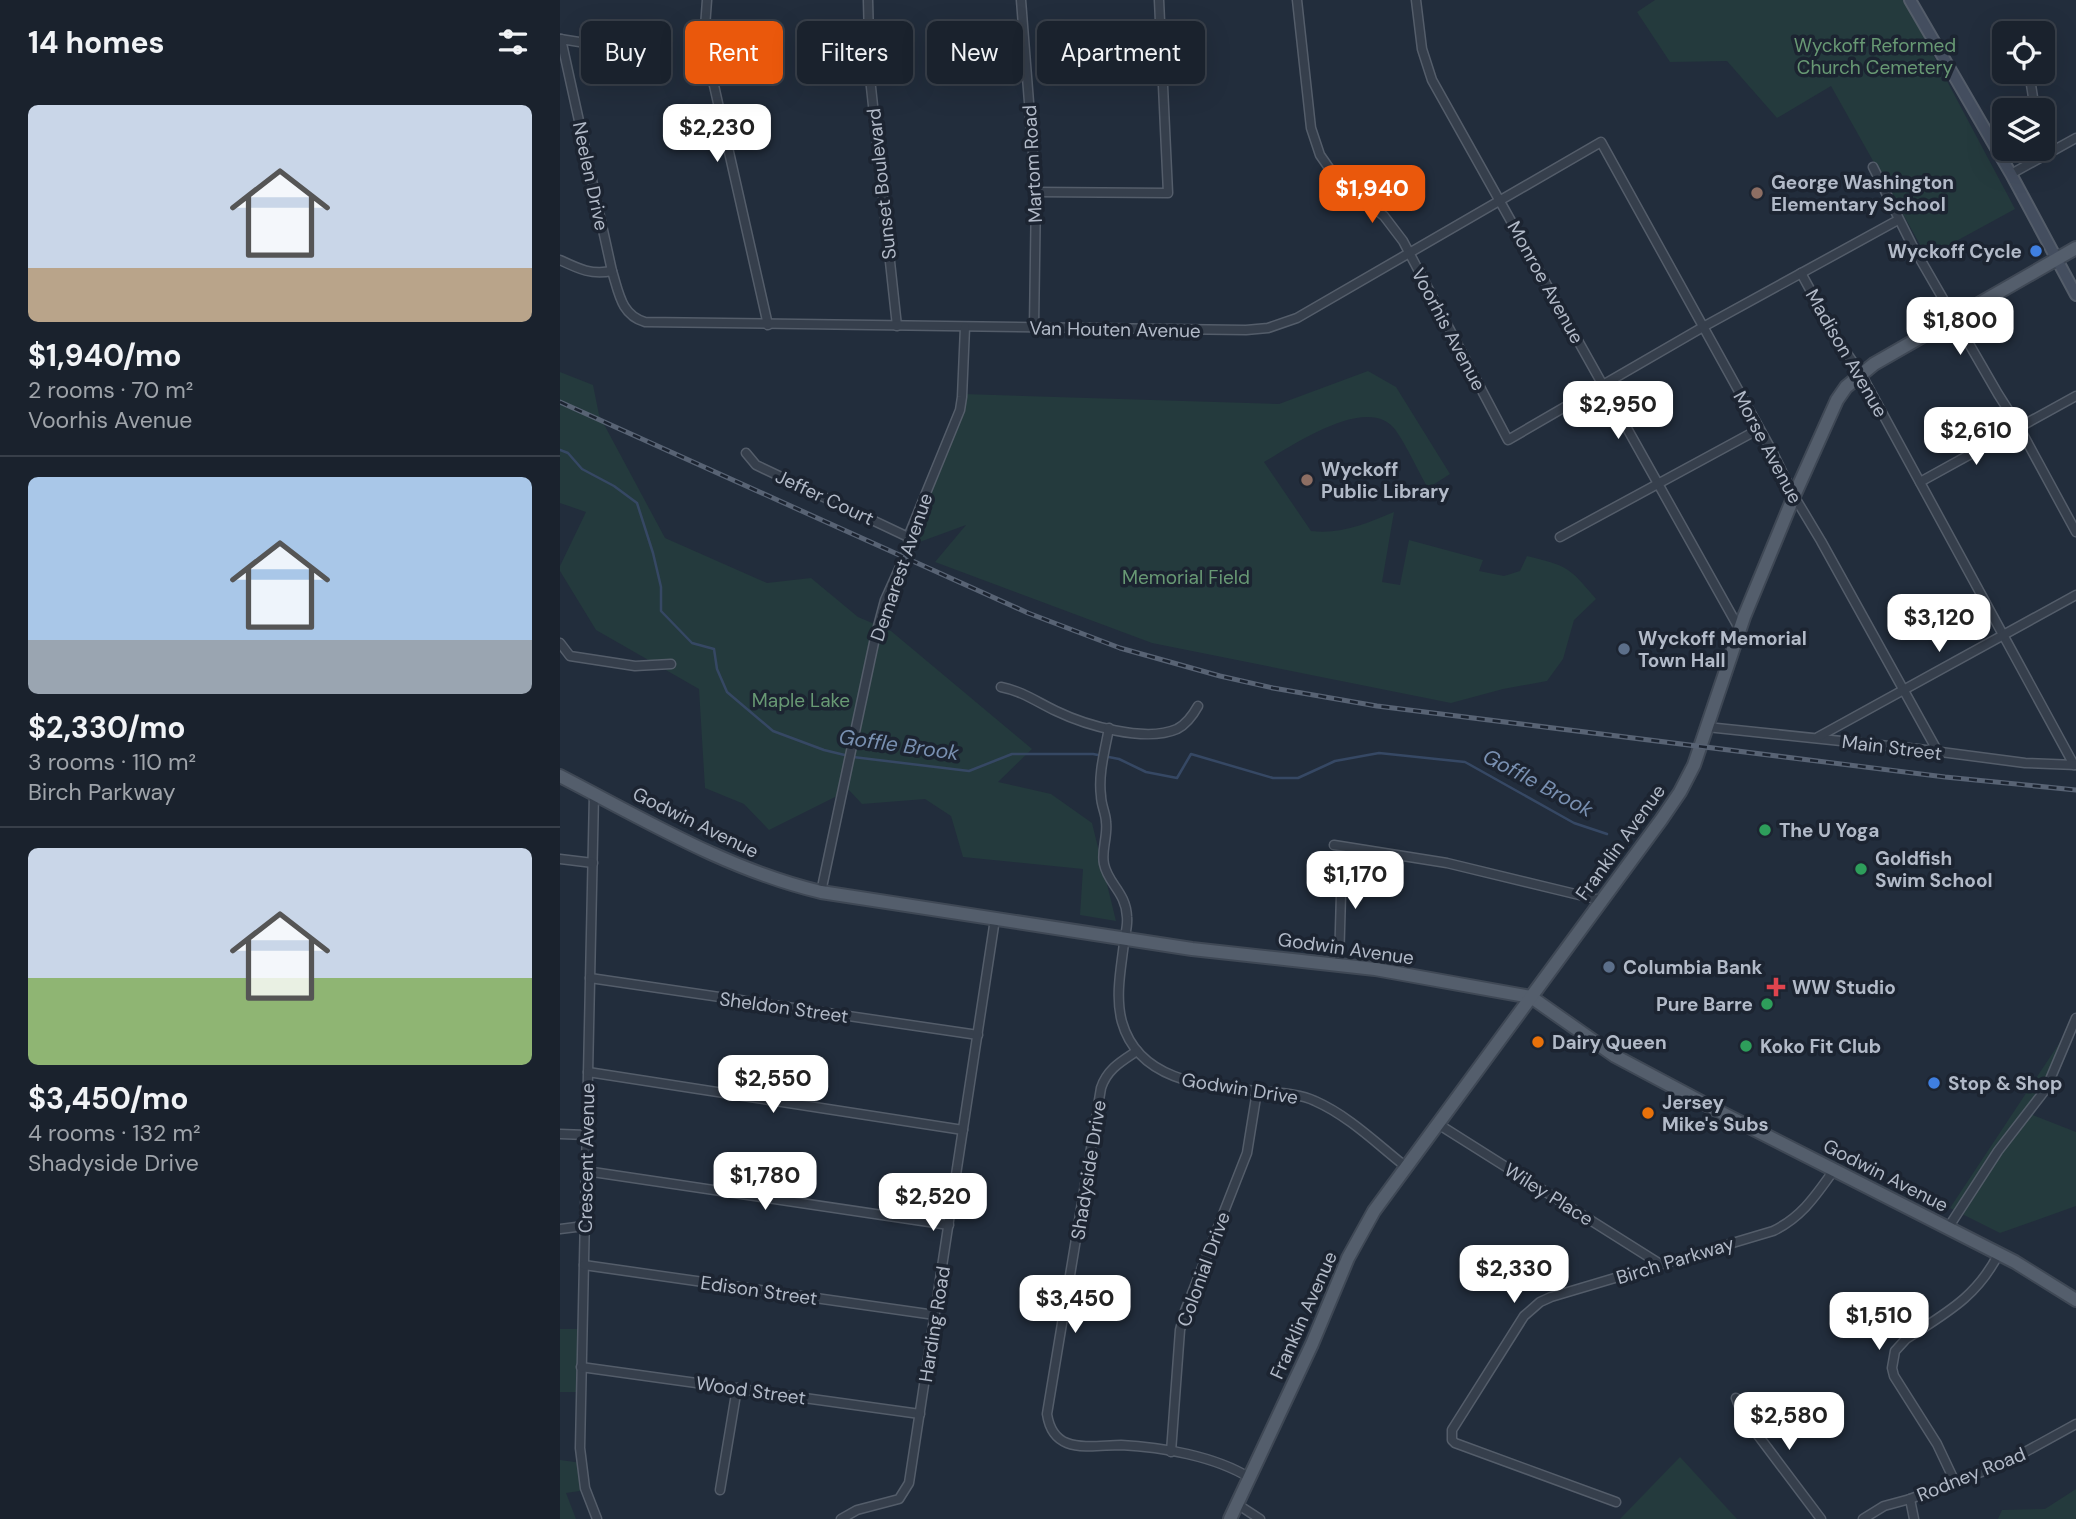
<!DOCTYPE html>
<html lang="en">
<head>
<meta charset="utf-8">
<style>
  :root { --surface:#1a222d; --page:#232a35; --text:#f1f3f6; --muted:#9fa4aa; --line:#383f49; --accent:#ea580c }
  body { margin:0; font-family:"DM Sans",sans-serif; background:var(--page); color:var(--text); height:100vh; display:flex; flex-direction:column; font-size:26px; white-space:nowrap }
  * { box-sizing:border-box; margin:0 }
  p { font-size:23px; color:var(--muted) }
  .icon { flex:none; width:38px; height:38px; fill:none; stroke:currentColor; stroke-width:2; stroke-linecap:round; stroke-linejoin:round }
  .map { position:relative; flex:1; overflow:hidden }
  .sheet { display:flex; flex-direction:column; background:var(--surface); width:560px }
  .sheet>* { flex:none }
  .hud { position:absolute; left:21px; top:21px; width:665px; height:63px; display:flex; gap:14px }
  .fabs { position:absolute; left:1432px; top:21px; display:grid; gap:14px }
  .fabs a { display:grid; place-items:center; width:63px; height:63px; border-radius:10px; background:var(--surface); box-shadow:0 7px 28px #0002,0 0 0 2px var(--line); font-size:35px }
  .price { position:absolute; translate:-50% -60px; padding:0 16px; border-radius:14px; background:#fff; color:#222; font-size:23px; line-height:46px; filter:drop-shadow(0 2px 4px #0008) }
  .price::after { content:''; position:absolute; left:50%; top:42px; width:21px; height:16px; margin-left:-10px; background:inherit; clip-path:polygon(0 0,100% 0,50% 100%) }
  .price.selected { background:var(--accent); color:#fff }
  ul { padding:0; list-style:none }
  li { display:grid; align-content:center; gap:14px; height:371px; padding:0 28px }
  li+li { border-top:2px solid var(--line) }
  li span { display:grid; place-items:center; height:217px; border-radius:10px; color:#555 }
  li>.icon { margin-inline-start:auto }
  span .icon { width:126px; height:126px; fill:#fffc; stroke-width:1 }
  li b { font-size:30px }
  h2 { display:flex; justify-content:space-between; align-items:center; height:84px; padding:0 28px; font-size:30px }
  .tag { padding:0 24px; border-radius:10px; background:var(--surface); box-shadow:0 7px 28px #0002,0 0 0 2px var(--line); font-size:24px; line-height:63px }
  .tag.selected { background:var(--accent); color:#fff }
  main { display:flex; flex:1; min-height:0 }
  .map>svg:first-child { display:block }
</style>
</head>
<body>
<main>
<section class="sheet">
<h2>14 homes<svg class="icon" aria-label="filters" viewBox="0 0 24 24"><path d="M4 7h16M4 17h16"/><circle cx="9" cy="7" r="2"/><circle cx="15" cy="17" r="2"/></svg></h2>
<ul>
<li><span style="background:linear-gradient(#c9d6e8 75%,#b9a48a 0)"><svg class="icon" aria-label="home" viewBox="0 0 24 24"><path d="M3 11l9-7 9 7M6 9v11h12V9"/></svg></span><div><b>$1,940/mo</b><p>2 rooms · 70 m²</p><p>Voorhis Avenue</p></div></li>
<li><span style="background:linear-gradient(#a9c7e8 75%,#9aa5b1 0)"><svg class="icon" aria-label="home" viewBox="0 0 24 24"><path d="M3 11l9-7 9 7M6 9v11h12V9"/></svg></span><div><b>$2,330/mo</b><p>3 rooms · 110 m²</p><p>Birch Parkway</p></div></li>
<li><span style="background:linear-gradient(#c9d6e8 60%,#8fb573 0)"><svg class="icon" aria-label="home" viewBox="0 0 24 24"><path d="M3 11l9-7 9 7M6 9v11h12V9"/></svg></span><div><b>$3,450/mo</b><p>4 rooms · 132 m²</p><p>Shadyside Drive</p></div></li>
</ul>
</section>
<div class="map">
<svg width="1516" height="1519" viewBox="0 0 1516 1519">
  <rect width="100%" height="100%" fill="#222d3c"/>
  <g fill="#243a3d">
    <path d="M 1095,0 L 1344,0 L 1455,209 L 1367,257 L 1271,86 L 1217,118 L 1167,61 L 1110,62 L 1077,12 Z"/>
    <path d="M 808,371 L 836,387 L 890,474 L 868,488 C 859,473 843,438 833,427 C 804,396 732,446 704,462 L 751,531 C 780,535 808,523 834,512 L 822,582 L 840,585 L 849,540 L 923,560 L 919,571 L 944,576 L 960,571 L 967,556 C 1008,566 1009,567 1036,599 L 1014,620 L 1003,659 L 987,681 L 943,689 L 891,703 L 592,643 L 375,562 L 406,525 L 346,547 L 403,394 L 719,404 Z"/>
    <path d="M 0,372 L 33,385 L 39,415 L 105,538 L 207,583 L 251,578 L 298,617 L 331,631 L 472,749 L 438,782 L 491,794 L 532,823 L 556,921 L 520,915 L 523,869 L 403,857 L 391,816 L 365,799 L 302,804 L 289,790 L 209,830 L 184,804 L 145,788 L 139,689 L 36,630 L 0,571 L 0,566 L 26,512 L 0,503 Z"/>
    <path d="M 1514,1021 L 1470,1114 L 1516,1132 L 1516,1206 L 1440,1233 L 1390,1208 Z"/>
    <path d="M 0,1329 L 22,1329 L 20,1392 L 0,1392 Z"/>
    <path d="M 1120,1457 L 1177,1519 L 1060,1519 Z"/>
    <path d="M 0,1460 L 22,1463 L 26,1490 L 6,1493 L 16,1519 L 0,1519 Z"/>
    <path d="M 1516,1489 L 1516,1519 L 1438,1519 L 1442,1510 L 1485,1509 Z"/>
  </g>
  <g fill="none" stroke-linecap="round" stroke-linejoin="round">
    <path stroke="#364864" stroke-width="2.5" d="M 0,450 L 8,453 L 22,469 L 54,486 L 77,503 L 93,553 L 101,587 L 101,611 L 132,643 L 154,649 L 157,669 L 167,692 L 213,731 L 264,750 L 293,757 L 409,771 L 452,754 L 533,754 L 559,759 L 586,772 L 617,778 L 631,754 L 713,778 L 738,778 L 775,761 L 819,753 L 905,762 L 1014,823 L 1047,834"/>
    <g stroke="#545d6a" stroke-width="11">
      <g id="minor">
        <path d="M 147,0 L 144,41 L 208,325"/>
        <path d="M 308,0 L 310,78 L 337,326"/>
        <path d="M 461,0 L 476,192 L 474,328"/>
        <path d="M 737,0 L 751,128 L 760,155 L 776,178 L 824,216 L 843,241 L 948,440 L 1143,327 L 1338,220"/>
        <path d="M 856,0 L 862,49 L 872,80 L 1180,630"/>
        <path d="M 0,39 L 82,52"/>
        <path d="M 1,39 L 52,271 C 59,293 61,315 85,322 L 686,330 L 708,328 L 737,318 L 1041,142 L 1212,451 L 1234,496 L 1261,541 L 1378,752"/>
        <path d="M 1469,72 L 1475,110"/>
        <path d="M 1482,132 L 1490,152"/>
        <path d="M 1313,167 L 1352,245 L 1438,394 L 1459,427 L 1516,532"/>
        <path d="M 1451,174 L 1516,138"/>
        <path d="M 476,192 L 608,193 L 599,0"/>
        <path d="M 0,260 C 19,269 31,275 52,271"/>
        <path d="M 1241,273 L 1276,337 L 1301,374 L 1514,765"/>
        <path d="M 186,453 L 196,465 L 348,537"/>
        <path d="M 1360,482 L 1516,396"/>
        <path d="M 1000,537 L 1199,429"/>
        <path d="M 0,643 L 10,656 L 75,666 L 111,664"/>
        <path d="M 441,687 C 462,691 477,702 496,711 C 525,725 585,743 617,729 C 627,724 633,715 638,706"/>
        <path d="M 1147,727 L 1358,749 L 1465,763 L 1516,765"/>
        <path d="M 549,728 C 545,750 538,774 541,796 C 541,805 546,814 546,822 C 548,836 541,851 544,864 C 548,884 566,892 567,917 C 568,926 565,934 564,943 C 561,968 555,997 562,1022 C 579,1082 646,1086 698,1091 C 717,1093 738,1093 755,1101 C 789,1116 817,1144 845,1166"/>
        <path d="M 1258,737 L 1516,595"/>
        <path d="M 34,794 L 20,1448 L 25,1488 L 37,1519"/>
        <path d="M 774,845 L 887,863 L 1040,900"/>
        <path d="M 0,859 L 33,863"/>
        <path d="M 261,892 L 315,638 L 325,600 L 349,547 L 348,537 L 400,410 L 402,397 L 405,327"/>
        <path d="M 779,964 L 782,859"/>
        <path d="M 30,978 L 418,1035"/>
        <path d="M 577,1051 C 562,1061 547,1069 541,1088 L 487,1414 C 489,1427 494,1438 507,1443 C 523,1449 544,1445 561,1445 C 601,1447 655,1456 690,1478"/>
        <path d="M 28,1072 L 403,1130"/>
        <path d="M 878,1124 L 1100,1264"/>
        <path d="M 0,1134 L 27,1135"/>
        <path d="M 26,1171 L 389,1225"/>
        <path d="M 1388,1228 L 1438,1151 L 1486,1089 L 1516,1018"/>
        <path d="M 0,1229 L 24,1226"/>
        <path d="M 24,1265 L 375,1315"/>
        <path d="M 21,1367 L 360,1414"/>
        <path d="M 1176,1398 L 1182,1414 L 1261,1519"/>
        <path d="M 611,1452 L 620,1330 L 625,1311 L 687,1153 L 697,1091"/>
        <path d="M 1395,1482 L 1377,1444 L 1334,1376 L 1332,1368 L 1335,1351 L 1346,1339 C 1386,1313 1417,1297 1439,1253"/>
        <path d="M 160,1490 L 177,1388"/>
        <path d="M 1350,1499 L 1354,1519"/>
        <path d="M 1056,1502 L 895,1443 L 892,1440 L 892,1430 L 964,1316 L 980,1302 L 991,1297 L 1213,1231 C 1242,1217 1256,1195 1274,1170"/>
        <path d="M 677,1504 L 700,1519"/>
        <path d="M 281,1519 L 297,1510 L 339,1499 L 349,1483 L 435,919"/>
        <path d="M 1303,1519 L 1324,1506 L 1350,1499 L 1445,1463 L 1516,1424"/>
      </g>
    </g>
    <g stroke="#545d6a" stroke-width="14">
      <path id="secondary" d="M 1350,0 L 1451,174 L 1516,295"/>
    </g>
    <g stroke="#3f4855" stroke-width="16">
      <g id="primary">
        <path d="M 0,776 C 85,820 168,870 261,892 L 632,949 L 815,969 L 971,997 L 1055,1056 L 1164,1114 L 1455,1262 L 1516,1300"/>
        <path d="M 670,1519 L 752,1344 L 788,1258 L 814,1211 L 1101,820 L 1120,792 L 1134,765 L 1184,617 L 1234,496 L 1277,400 L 1286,387 L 1314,364 L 1516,248"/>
      </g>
    </g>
    <use href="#minor" stroke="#363f4c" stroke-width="8"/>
    <use href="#secondary" stroke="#444e5f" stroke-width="10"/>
    <use href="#primary" stroke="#545e6c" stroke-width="12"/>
    <g stroke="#586374" stroke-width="5">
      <path id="rail" d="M 0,402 L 468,613 L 560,648 L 660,676 L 713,688 L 817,706 L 1385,777 L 1516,790"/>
    </g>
    <use href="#rail" stroke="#1c2431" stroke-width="2.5" stroke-dasharray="8" stroke-linecap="butt"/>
  </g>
  <g fill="#8d6e63" stroke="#1c2431" stroke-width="2.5">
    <circle cx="1197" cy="193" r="7"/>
    <circle cx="747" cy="480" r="7"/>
  </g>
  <g fill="#3f7fe0" stroke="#1c2431" stroke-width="2.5">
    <circle cx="1476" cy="251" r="7"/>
    <circle cx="1374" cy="1083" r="7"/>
  </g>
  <g fill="#5c6f8a" stroke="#1c2431" stroke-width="2.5">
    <circle cx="1064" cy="649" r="7"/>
    <circle cx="1049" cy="967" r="7"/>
  </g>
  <g fill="#2e9e5b" stroke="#1c2431" stroke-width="2.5">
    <circle cx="1205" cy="830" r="7"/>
    <circle cx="1301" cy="869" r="7"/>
    <circle cx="1207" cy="1004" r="7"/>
    <circle cx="1186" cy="1046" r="7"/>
  </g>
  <path fill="#e0444e" stroke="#1c2431" stroke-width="2.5" d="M1212.5 976.5h7v7h7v7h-7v7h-7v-7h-7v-7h7z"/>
  <g fill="#e8710a" stroke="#1c2431" stroke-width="2.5">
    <circle cx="978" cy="1042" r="7"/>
    <circle cx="1088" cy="1113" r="7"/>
  </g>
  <g text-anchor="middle" stroke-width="7" stroke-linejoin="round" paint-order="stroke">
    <g font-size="19" fill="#689974" stroke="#1c2431">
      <text x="1315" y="52">Wyckoff Reformed<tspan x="1315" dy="22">Church Cemetery</tspan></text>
      <text x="626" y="584">Memorial Field</text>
      <text x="241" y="707">Maple Lake</text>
    </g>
    <g font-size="19" fill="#b2bac8" stroke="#1c2431">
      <text transform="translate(472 164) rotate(-93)" y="7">Martom Road</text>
      <text transform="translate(31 176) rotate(78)" y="7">Neelen Drive</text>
      <text transform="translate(321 184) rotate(-96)" y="7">Sunset Boulevard</text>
      <text transform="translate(986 282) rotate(61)" y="7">Monroe Avenue</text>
      <text transform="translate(555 329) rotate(1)" y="7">Van Houten Avenue</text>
      <text transform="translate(889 329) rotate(62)" y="7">Voorhis Avenue</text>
      <text transform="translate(1287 353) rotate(60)" y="7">Madison Avenue</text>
      <text transform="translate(1208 447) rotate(62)" y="7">Morse Avenue</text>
      <text transform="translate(265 497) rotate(25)" y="7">Jeffer Court</text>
      <text transform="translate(341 567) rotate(-71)" y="7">Demarest Avenue</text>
      <text transform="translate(1332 747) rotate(7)" y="7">Main Street</text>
      <text transform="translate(136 822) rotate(26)" y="7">Godwin Avenue</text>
      <text transform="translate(1060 842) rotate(-54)" y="7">Franklin Avenue</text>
      <text transform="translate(786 948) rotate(8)" y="7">Godwin Avenue</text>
      <text transform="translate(224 1007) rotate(8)" y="7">Sheldon Street</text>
      <text transform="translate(680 1088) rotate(9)" y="7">Godwin Drive</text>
      <text transform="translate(26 1158) rotate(-89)" y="7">Crescent Avenue</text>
      <text transform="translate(528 1170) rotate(-81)" y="7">Shadyside Drive</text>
      <text transform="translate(1326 1175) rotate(27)" y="7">Godwin Avenue</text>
      <text transform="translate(989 1194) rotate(32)" y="7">Wiley Place</text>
      <text transform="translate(1115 1260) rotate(-17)" y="7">Birch Parkway</text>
      <text transform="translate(643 1269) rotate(-70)" y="7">Colonial Drive</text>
      <text transform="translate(199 1290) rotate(8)" y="7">Edison Street</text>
      <text transform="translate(743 1315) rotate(-66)" y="7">Franklin Avenue</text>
      <text transform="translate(374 1324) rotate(-81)" y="7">Harding Road</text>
      <text transform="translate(191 1390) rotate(8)" y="7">Wood Street</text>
      <text transform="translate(1411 1474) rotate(-22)" y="7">Rodney Road</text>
    </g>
    <g font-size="19" font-weight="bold" fill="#b2bac8" stroke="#1c2431" text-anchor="start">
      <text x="1211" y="189">George Washington<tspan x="1211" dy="22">Elementary School</tspan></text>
      <text x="1462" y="258" text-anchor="end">Wyckoff Cycle</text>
      <text x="761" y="476">Wyckoff<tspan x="761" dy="22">Public Library</tspan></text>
      <text x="1078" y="645">Wyckoff Memorial<tspan x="1078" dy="22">Town Hall</tspan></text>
      <text x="1219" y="837">The U Yoga</text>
      <text x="1315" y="865">Goldfish<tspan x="1315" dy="22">Swim School</tspan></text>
      <text x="1063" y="974">Columbia Bank</text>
      <text x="1232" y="994">WW Studio</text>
      <text x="1193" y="1011" text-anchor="end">Pure Barre</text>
      <text x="992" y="1049">Dairy Queen</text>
      <text x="1200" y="1053">Koko Fit Club</text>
      <text x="1388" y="1090">Stop &amp; Shop</text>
      <text x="1102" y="1109">Jersey<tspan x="1102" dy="22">Mike's Subs</tspan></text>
    </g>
    <g font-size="21" font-style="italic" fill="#7990b1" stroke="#1c2431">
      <text transform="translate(339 745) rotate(8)" y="7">Goffle Brook</text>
      <text transform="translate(978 783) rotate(28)" y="7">Goffle Brook</text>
    </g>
  </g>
</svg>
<div class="fabs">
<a><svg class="icon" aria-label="locate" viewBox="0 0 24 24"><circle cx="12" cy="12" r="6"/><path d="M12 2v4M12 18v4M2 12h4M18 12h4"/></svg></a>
<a><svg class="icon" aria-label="layers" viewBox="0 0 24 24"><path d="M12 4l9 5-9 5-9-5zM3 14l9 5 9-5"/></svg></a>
</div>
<b class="price" style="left:157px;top:164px">$2,230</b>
<b class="price selected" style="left:812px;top:225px">$1,940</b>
<b class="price" style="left:1400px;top:357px">$1,800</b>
<b class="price" style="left:1058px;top:441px">$2,950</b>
<b class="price" style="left:1416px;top:467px">$2,610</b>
<b class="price" style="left:1379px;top:654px">$3,120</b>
<b class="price" style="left:795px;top:911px">$1,170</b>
<b class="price" style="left:213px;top:1115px">$2,550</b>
<b class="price" style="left:205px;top:1212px">$1,780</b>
<b class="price" style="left:373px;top:1233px">$2,520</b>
<b class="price" style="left:954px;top:1305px">$2,330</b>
<b class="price" style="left:515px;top:1335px">$3,450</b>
<b class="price" style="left:1319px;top:1352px">$1,510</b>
<b class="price" style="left:1229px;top:1452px">$2,580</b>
<div class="hud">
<a class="tag">Buy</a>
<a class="tag selected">Rent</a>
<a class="tag">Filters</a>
<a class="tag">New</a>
<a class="tag">Apartment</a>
</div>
</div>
</main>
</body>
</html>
